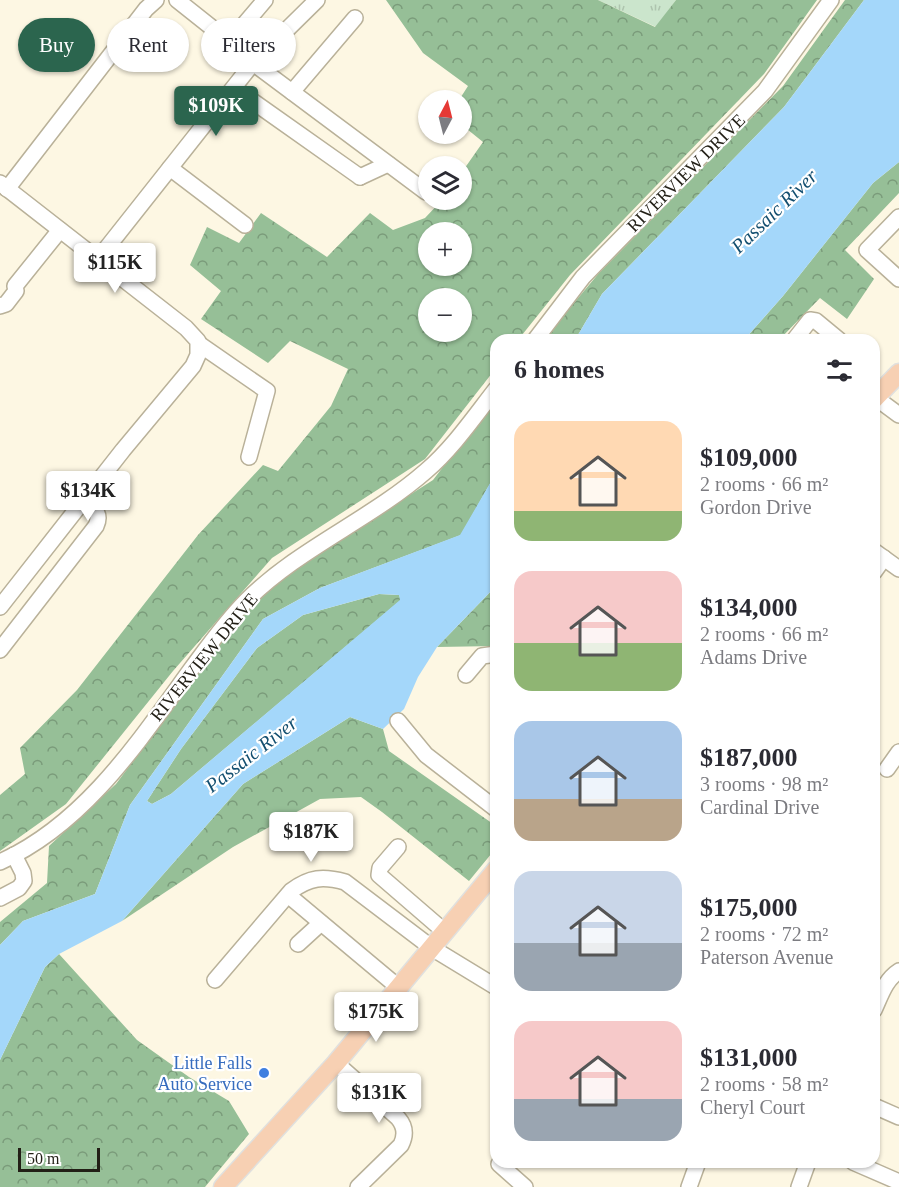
<!DOCTYPE html>
<html lang="en">
<head>
<meta charset="utf-8">
<style>
  :root { --surface:#fff; --page:#f2f2f3; --text:#2b2b33; --muted:#7c7c81; --accent:#2b654e }
  body { margin:0; font-family:Georgia,serif; background:var(--page); color:var(--text); height:100vh; display:flex; flex-direction:column; font-size:22px; white-space:nowrap }
  * { box-sizing:border-box; margin:0 }
  p { font-size:20px; color:var(--muted) }
  .icon { flex:none; width:33px; height:33px; fill:none; stroke:currentColor; stroke-width:2; stroke-linecap:round; stroke-linejoin:round }
  .map { position:relative; flex:1; overflow:hidden }
  .sheet { position:absolute; left:490px; top:334px; width:390px; height:834px; display:flex; flex-direction:column; background:var(--surface); border-radius:18px; box-shadow:0 2px 4px #0004 }
  .sheet>* { flex:none }
  .guide { position:absolute; left:18px; top:18px; width:382px; height:54px; display:flex; gap:12px }
  .needle { width:39px; rotate:7deg }
  .tools { position:absolute; left:418px; top:90px; display:grid; gap:12px }
  .tools a { display:grid; place-items:center; width:54px; height:54px; border-radius:50%; background:var(--surface); box-shadow:0 2px 4px #0004; font-size:30px }
  .scale { position:absolute; left:18px; bottom:15px; width:82px; box-sizing:border-box; padding-left:6px; border:3px solid #221f16; border-top:0; font-size:16px; line-height:21px; white-space:nowrap; color:#221f16; -webkit-text-stroke:4px #fff; paint-order:stroke }
  .price { position:absolute; translate:-50% -51px; padding:0 14px; border-radius:6px; background:#fff; color:#222; font-size:20px; line-height:39px; filter:drop-shadow(0 2px 3px #0008) }
  .price::after { content:''; position:absolute; left:50%; top:36px; width:18px; height:14px; margin-left:-9px; background:inherit; clip-path:polygon(0 0,100% 0,50% 100%) }
  .price.on { background:var(--accent); color:#fff }
  ul { padding:0; list-style:none }
  li { display:flex; align-items:center; gap:18px; height:150px; padding:0 24px }
  li span { display:grid; place-items:center; flex:none; width:168px; height:120px; border-radius:18px; color:#555 }
  li>.icon { margin-inline-start:auto }
  span .icon { width:72px; height:72px; fill:#fffc; stroke-width:1 }
  li b { font-size:26px }
  h2 { display:flex; justify-content:space-between; align-items:center; height:72px; padding:0 24px; font-size:26px }
  .pill { padding:0 21px; border-radius:27px; background:var(--surface); box-shadow:0 2px 4px #0004; font-size:21px; line-height:54px }
  .pill.on { background:var(--accent); color:#fff }
  .map>svg:first-child { display:block }
</style>
</head>
<body>
<div class="map">
<svg width="899" height="1187" viewBox="0 0 899 1187">
  <defs>
    <pattern id="grass-tufts" width="24" height="20" patternUnits="userSpaceOnUse" patternTransform="scale(1.5)"><rect width="24" height="20" fill="#cbe5cc"/><path d="M3 7l-1-3M5 7V3M7 7l1-3M15 17l-1-3M17 17v-4M19 17l1-3" fill="none" stroke="#aec4ae"/></pattern>
    <pattern id="forest-crowns" width="20" height="18" patternUnits="userSpaceOnUse" patternTransform="scale(1.5)"><rect width="20" height="18" fill="#96bf97"/><path d="M2 6a3 3 0 1 1 6 0M12 15a3 3 0 1 1 6 0" fill="none" stroke="#7a9b7a"/></pattern>
  </defs>
  <rect width="100%" height="100%" fill="#fdf7e3"/>
  <path fill="url(#grass-tufts)" d="M 598,0 L 676,0 L 656,27 Z"/>
  <g fill="url(#forest-crowns)" fill-rule="evenodd">
    <path d="M 386,0 L 598,0 L 655,27 L 676,0 L 817,0 L 764,74 L 570,275 L 518,340 L 496,340 L 496,368 L 425,459 L 272,558 L 173,671 L 66,804 L 0,851 L 0,795 L 25,774 L 20,748 L 77,690 L 198,535 L 263,465 L 278,471 L 331,406 L 348,369 L 290,341 L 268,363 L 201,319 L 221,291 L 190,265 L 207,227 L 239,243 L 261,213 L 327,257 L 370,213 L 393,230 L 425,218 L 442,200 L 462,200 L 462,172 L 483,142 L 462,125 L 462,100 L 459,100 L 468,86 L 423,53 ZM 429,232 L 462,232 L 462,266 L 429,266 ZM 429,298 L 462,298 L 462,332 L 429,332 Z"/>
    <path d="M 845,0 L 864,0 L 784,107 L 602,294 L 575,340 L 543,340 L 599,273 L 783,86 Z"/>
    <path d="M 899,162 L 899,193 L 845,250 L 874,279 L 847,319 L 820,298 L 779,340 L 744,340 L 783,296 L 873,183 Z"/>
    <path d="M 496,398 L 496,473 L 461,535 L 320,588 L 263,619 L 130,805 L 95,894 L 23,921 L 0,945 L 0,922 L 47,883 L 49,846 L 116,784 L 237,622 L 274,582 L 433,480 Z"/>
    <path d="M 496,586 L 496,646 L 437,647 Z"/>
    <path d="M 379,594 L 399,595 L 401,600 L 171,794 L 152,804 L 147,801 L 181,749 L 257,648 L 303,615 Z"/>
    <path d="M 350,717 L 383,729 L 389,751 L 496,826 L 496,848 L 469,881 L 382,812 L 361,797 L 320,799 L 233,847 L 122,921 L 243,784 Z"/>
    <path d="M 59,954 L 137,1040 L 189,1077 L 229,1101 L 249,1134 L 205,1187 L 0,1187 L 0,1060 L 45,967 Z"/>
  </g>
  <g fill="#a4d7fa" fill-rule="evenodd">
    <path d="M 864,0 L 899,0 L 899,162 L 873,183 L 783,296 L 744,340 L 575,340 L 602,294 L 784,107 Z"/>
    <path d="M 496,473 L 496,586 L 437,647 L 418,677 L 404,709 L 383,729 L 350,717 L 243,784 L 122,921 L 59,954 L 45,967 L 0,1060 L 0,945 L 23,921 L 95,894 L 130,805 L 263,619 L 320,588 L 460,535 ZM 379,594 L 399,595 L 400,600 L 171,794 L 152,804 L 147,801 L 181,749 L 257,648 L 303,615 Z"/>
  </g>
  <g fill="none" stroke-linecap="round" stroke-linejoin="round">
    <g stroke="#b9b199" stroke-width="18">
      <g id="minor">
        <path d="M 177,0 L 255,62"/>
        <path d="M 230,41 L 265,0"/>
        <path d="M 253,63 L 426,192"/>
        <path d="M 234,88 L 360,177"/>
        <path d="M 292,92 L 355,18"/>
        <path d="M 170,168 L 245,225"/>
        <path d="M 360,177 L 388,164"/>
        <path d="M 0,183 L 186,328 L 198,341 L 198,355 L 193,366 L 123,450 L 0,607"/>
        <path d="M 7,189 L 146,9 L 156,0"/>
        <path d="M 899,217 L 867,250 L 899,279"/>
        <path d="M 98,259 L 253,63 L 317,0"/>
        <path d="M 0,306 L 6,304 L 16,291 L 15,286 L 60,230"/>
        <path d="M 535,340 L 583,277 L 765,91 L 831,0"/>
        <path d="M 796,340 L 795,339 L 810,320 L 816,321 L 839,340"/>
        <path d="M 199,344 L 267,391 L 249,457"/>
        <path d="M 876,398 L 899,415"/>
        <path d="M 874,551 L 899,569"/>
        <path d="M 874,572 L 884,558"/>
        <path d="M 0,650 L 96,526 C 102,513 94,509 84,500"/>
        <path d="M 466,675 L 482,656 L 496,654"/>
        <path d="M 398,721 L 426,755 L 496,809"/>
        <path d="M 887,769 L 899,752"/>
        <path d="M 398,847 L 380,868 L 379,875 L 445,932"/>
        <path d="M 0,862 C 85,824 139,741 192,668 C 209,645 226,621 246,601 C 299,548 370,520 426,471 C 453,448 474,417 496,389"/>
        <path d="M 288,895 L 398,987"/>
        <path d="M 0,898 L 19,888 L 24,881 L 23,873 L 14,855"/>
        <path d="M 298,944 L 321,923"/>
        <path d="M 215,980 L 291,891 C 310,877 323,876 345,882 L 432,948 L 496,987"/>
        <path d="M 874,1010 C 881,995 885,980 899,971"/>
        <path d="M 336,1063 L 398,1118 C 405,1126 406,1135 401,1145 L 358,1187"/>
        <path d="M 874,1106 L 899,1117"/>
        <path d="M 853,1162 L 899,1182"/>
        <path d="M 499,1164 L 525,1187"/>
        <path d="M 689,1187 L 698,1162"/>
        <path d="M 799,1187 L 808,1162"/>
      </g>
    </g>
    <g stroke="#e0e0de" stroke-width="21">
      <g id="major">
        <path d="M 874,399 L 899,373"/>
        <path d="M 223,1187 L 336,1063 L 496,870"/>
      </g>
    </g>
    <use href="#minor" stroke="#fff" stroke-width="15"/>
    <use href="#major" stroke="#f7d0b3" stroke-width="18"/>
  </g>
  <circle fill="#3f7fe0" stroke="#fff" stroke-width="2" cx="264" cy="1073" r="6"/>
  <g text-anchor="middle" stroke-width="4.5" stroke-linejoin="round" paint-order="stroke">
    <g font-size="18" fill="#221f16" stroke="#fff">
      <text transform="translate(686 173) rotate(-45)" y="6">RIVERVIEW DRIVE</text>
      <text transform="translate(204 657) rotate(-51)" y="6">RIVERVIEW DRIVE</text>
    </g>
    <g font-size="18" fill="#366cbe" stroke="#fff" text-anchor="end">
      <text x="252" y="1069">Little Falls<tspan x="252" dy="21">Auto Service</tspan></text>
    </g>
    <g font-size="20" font-style="italic" fill="#134f70" stroke="#fff">
      <text transform="translate(774 211) rotate(-44)" y="7">Passaic River</text>
      <text transform="translate(251 754) rotate(-38)" y="7">Passaic River</text>
    </g>
  </g>
</svg>
<div class="tools">
<a><svg class="needle" viewBox="-14 -14 28 28"><path d="M0-13l5 13h-10z" fill="#e53935"/><path d="M0 13l5-13h-10z" fill="#7c7c81"/></svg></a>
<a><svg class="icon" aria-label="layers" viewBox="0 0 24 24"><path d="M12 4l9 5-9 5-9-5zM3 14l9 5 9-5"/></svg></a>
<a>+</a>
<a>−</a>
</div>
<div class="scale">50 m</div>
<b class="price on" style="left:216px;top:137px">$109K</b>
<b class="price" style="left:115px;top:294px">$115K</b>
<b class="price" style="left:88px;top:522px">$134K</b>
<b class="price" style="left:311px;top:863px">$187K</b>
<b class="price" style="left:376px;top:1043px">$175K</b>
<b class="price" style="left:379px;top:1124px">$131K</b>
<div class="guide">
<a class="pill on">Buy</a>
<a class="pill">Rent</a>
<a class="pill">Filters</a>
</div>
<section class="sheet">
<h2>6 homes<svg class="icon" aria-label="filters" viewBox="0 0 24 24"><path d="M4 7h16M4 17h16"/><circle cx="9" cy="7" r="2"/><circle cx="15" cy="17" r="2"/></svg></h2>
<ul>
<li><span style="background:linear-gradient(#ffd9b3 75%,#8fb573 0)"><svg class="icon" aria-label="home" viewBox="0 0 24 24"><path d="M3 11l9-7 9 7M6 9v11h12V9"/></svg></span><div><b>$109,000</b><p>2 rooms · 66 m²</p><p>Gordon Drive</p></div></li>
<li><span style="background:linear-gradient(#f6c9c9 60%,#8fb573 0)"><svg class="icon" aria-label="home" viewBox="0 0 24 24"><path d="M3 11l9-7 9 7M6 9v11h12V9"/></svg></span><div><b>$134,000</b><p>2 rooms · 66 m²</p><p>Adams Drive</p></div></li>
<li><span style="background:linear-gradient(#a9c7e8 65%,#b9a48a 0)"><svg class="icon" aria-label="home" viewBox="0 0 24 24"><path d="M3 11l9-7 9 7M6 9v11h12V9"/></svg></span><div><b>$187,000</b><p>3 rooms · 98 m²</p><p>Cardinal Drive</p></div></li>
<li><span style="background:linear-gradient(#c9d6e8 60%,#9aa5b1 0)"><svg class="icon" aria-label="home" viewBox="0 0 24 24"><path d="M3 11l9-7 9 7M6 9v11h12V9"/></svg></span><div><b>$175,000</b><p>2 rooms · 72 m²</p><p>Paterson Avenue</p></div></li>
<li><span style="background:linear-gradient(#f6c9c9 65%,#9aa5b1 0)"><svg class="icon" aria-label="home" viewBox="0 0 24 24"><path d="M3 11l9-7 9 7M6 9v11h12V9"/></svg></span><div><b>$131,000</b><p>2 rooms · 58 m²</p><p>Cheryl Court</p></div></li>
</ul>
</section>
</div>
</body>
</html>
